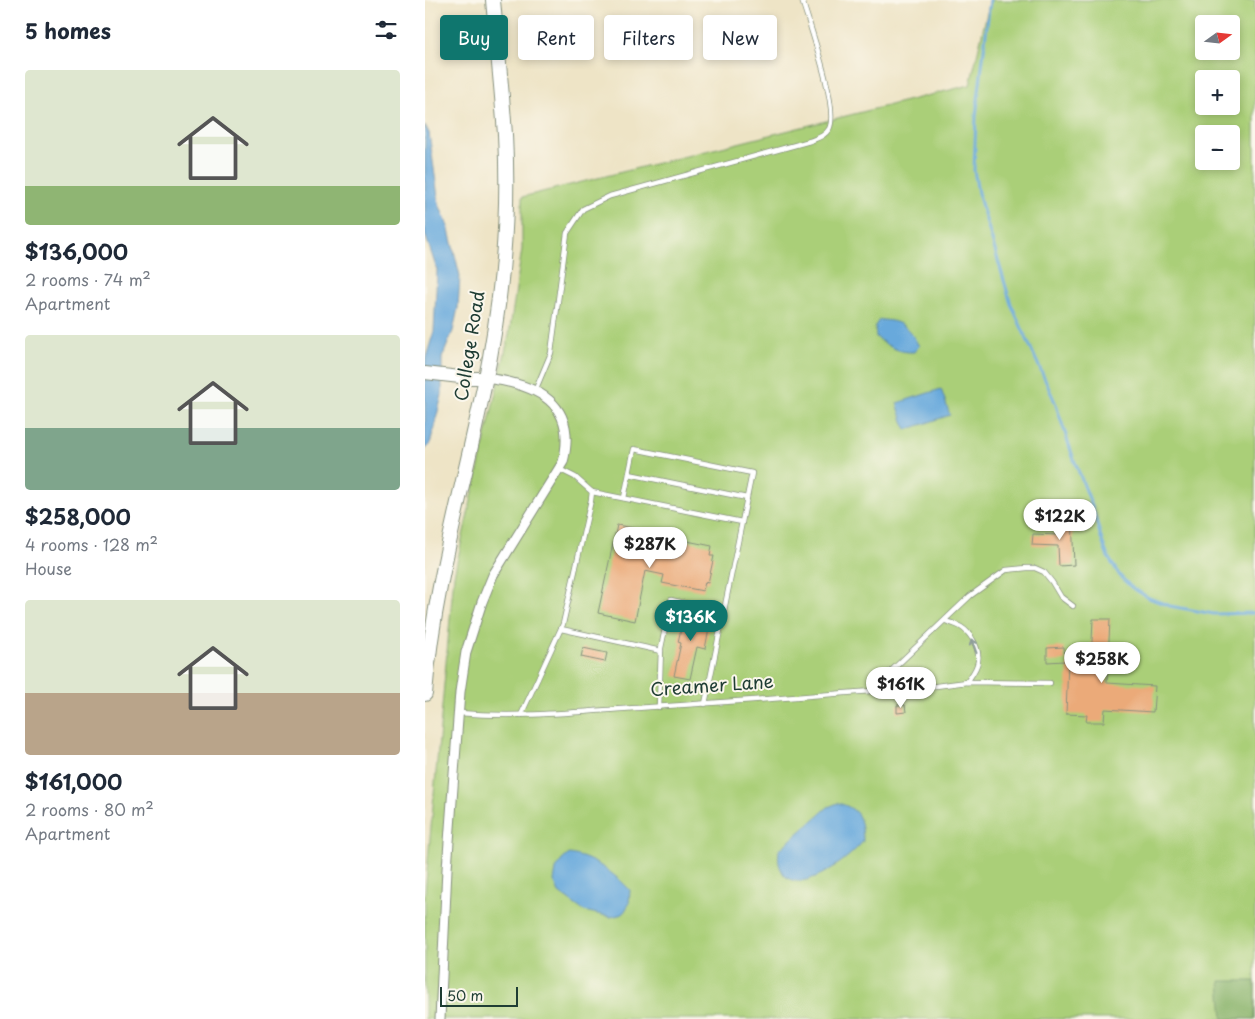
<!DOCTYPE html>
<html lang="en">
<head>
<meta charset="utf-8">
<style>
  :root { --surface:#fff; --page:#f2f2f3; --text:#1f2937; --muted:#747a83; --accent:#0f766e }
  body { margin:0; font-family:"Playpen Sans",sans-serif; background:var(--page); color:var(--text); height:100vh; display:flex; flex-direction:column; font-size:19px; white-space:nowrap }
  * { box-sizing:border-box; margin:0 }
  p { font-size:16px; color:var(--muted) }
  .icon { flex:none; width:28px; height:28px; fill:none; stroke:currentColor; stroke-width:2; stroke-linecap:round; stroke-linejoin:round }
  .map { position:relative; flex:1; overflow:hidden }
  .details { display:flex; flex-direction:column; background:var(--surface); width:425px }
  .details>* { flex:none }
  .top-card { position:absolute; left:15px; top:15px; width:475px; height:45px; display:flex; gap:10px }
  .needle { width:32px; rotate:75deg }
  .fabs { position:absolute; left:770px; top:15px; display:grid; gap:10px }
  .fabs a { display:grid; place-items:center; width:45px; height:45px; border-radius:5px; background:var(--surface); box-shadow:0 2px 8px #0003; font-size:25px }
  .scale { position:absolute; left:15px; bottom:12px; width:78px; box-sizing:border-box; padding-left:5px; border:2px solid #1f3d34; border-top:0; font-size:14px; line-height:18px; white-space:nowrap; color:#1f3d34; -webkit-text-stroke:4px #fbf7ec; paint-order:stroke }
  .price { position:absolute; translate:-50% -42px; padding:0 11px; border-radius:18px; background:#fff; color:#222; font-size:16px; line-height:32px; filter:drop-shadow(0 1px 2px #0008) }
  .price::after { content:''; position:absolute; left:50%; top:30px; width:15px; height:11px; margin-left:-8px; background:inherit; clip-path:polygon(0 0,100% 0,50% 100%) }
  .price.selected { background:var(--accent); color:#fff }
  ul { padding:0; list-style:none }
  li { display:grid; align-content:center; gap:10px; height:265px; padding:0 25px }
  li span { display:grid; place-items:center; height:155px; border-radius:5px; color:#555 }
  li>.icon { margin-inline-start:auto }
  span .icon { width:90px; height:90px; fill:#fffc; stroke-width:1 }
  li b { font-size:21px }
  h2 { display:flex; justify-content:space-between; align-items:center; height:60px; padding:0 25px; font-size:21px }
  .chip { padding:0 18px; border-radius:5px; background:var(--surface); box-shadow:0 2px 8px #0003; font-size:18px; line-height:45px }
  .chip.selected { background:var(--accent); color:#fff }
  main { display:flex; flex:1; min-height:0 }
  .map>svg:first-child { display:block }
</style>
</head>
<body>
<main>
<section class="details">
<h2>5 homes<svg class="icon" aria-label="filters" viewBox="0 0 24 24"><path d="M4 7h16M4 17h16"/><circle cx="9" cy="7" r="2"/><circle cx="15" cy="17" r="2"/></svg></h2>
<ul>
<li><span style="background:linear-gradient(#dfe7d0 75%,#8fb573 0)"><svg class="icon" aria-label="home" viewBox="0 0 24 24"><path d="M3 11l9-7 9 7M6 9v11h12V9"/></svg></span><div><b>$136,000</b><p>2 rooms · 74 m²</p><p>Apartment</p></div></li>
<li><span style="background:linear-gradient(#dfe7d0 60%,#7fa58c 0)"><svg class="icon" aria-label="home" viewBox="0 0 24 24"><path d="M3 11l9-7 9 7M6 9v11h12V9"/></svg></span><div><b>$258,000</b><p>4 rooms · 128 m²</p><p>House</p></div></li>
<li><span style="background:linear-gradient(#dfe7d0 60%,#b9a48a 0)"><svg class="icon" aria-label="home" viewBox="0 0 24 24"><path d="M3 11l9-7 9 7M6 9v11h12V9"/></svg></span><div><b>$161,000</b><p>2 rooms · 80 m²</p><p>Apartment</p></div></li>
</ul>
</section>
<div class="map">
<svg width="830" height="1019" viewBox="0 0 830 1019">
  <rect width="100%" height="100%" fill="#fbf7ec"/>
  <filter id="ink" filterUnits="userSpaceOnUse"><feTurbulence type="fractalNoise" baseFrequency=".02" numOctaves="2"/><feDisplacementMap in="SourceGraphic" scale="10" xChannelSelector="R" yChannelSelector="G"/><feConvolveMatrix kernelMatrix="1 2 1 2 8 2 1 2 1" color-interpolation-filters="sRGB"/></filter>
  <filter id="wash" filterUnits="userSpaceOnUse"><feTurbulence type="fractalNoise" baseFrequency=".0096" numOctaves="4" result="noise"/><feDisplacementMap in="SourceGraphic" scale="20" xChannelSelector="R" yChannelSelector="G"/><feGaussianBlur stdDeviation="1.12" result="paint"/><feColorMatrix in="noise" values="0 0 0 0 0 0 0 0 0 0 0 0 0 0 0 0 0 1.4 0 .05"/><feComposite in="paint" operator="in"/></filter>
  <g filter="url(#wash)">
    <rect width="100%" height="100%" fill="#eee4c6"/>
    <path fill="#aacf78" stroke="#648656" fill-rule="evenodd" d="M 565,0 L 830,0 L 830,1019 L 0,1019 L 0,893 L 29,575 L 84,335 L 97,249 L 97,197 L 545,85 ZM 779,24 L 806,24 L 806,51 L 779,51 ZM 779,79 L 806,79 L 806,106 L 779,106 ZM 779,134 L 806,134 L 806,161 L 779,161 Z"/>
    <path fill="#87b268" stroke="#53784e" d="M 795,981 L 830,981 L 830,1019 L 798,1019 Z"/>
    <g fill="#68a9dc" stroke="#447388">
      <path d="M 0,125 L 4,133 L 14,204 L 23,226 L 35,276 L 33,308 L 28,331 L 17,358 L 17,395 L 5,444 L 0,450 L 0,369 L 1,357 L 9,331 L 12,270 L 0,234 Z"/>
      <path d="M 454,320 C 477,320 483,327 494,346 L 489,352 C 474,353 462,346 451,337 L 450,326 Z"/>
      <path d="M 516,389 L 525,415 L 481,430 L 472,403 Z"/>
      <path d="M 413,803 C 435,809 437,819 438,841 C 427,857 374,898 358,873 C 353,865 353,859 354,850 L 403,807 Z"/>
      <path d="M 144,854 C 167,857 189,873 205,890 L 204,904 L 198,914 L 186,917 L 159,911 L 134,893 L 129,881 L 131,869 L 137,860 Z"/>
    </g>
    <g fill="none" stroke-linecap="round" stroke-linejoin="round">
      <path stroke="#68a9dc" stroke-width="3" d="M 565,0 L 551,116 L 549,170 L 553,193 L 586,304 L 630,402 L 648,457 L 667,506 L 677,541 L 683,557 L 695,576 L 706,587 L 724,598 L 745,606 L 789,614 L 830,613"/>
    </g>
    <g id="blocks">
      <g fill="#ebaa79">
        <path d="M 647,516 L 649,565 L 634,566 L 633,546 L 607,545 L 608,534 L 633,535 L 632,517 Z"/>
        <path d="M 192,525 L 228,532 L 227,540 L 246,544 L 247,538 L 287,546 L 285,556 L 289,556 L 283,583 L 280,582 L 278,591 L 237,583 L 239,575 L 220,571 L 210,621 L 173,613 Z"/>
        <path d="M 260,612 L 286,618 L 280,649 L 272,647 L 265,679 L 249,676 L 256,643 L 253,642 Z"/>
        <path d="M 668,619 L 685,619 L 682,683 L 730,686 L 728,712 L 680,709 L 679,722 L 661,722 L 662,715 L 641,714 L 643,661 L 666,662 Z"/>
        <path d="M 639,647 L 640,661 L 622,662 L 622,648 Z"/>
        <path d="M 158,648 L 182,653 L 180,662 L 156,657 Z"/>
        <path d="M 472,705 L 480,705 L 481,712 L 472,713 Z"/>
      </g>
    </g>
  </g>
  <g filter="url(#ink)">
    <use href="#blocks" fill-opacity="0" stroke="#86907d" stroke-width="1"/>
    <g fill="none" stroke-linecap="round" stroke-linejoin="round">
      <g stroke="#86907d" stroke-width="6">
        <g id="lane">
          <path d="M 110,391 L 126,353 L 142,233 L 158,209 L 185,196 L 385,141 C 392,138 399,137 404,129 C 415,110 384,24 377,0"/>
          <path d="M 204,474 L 322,498"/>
          <path d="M 167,492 L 317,522 L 280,704"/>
          <path d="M 199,498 L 209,449 L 327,473 L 317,522"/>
          <path d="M 521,621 C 525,623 531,624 536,627 C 546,633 555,649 553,661 C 552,669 546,676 542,682"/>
          <path d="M 136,629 L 236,651"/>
          <path d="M 446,690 L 545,596 L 581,570 L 602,568 L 610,568 L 619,572 L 627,582 L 636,597 L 648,606"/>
          <path d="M 234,707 L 236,648 L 246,600 L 299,612"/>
          <path d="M 34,713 C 93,718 152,712 212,708 C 311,702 411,694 511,686 L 542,682 L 625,683"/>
          <path d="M 96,715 L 138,624 L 166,500 L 167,492 L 150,477 L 134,469"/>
        </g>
      </g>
      <g stroke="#86907d" stroke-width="11">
        <path id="street" d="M 15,1019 L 22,869 L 35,692 L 41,652 L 57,602 L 68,575 L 138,462 C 153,403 112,384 60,378"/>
      </g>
      <g stroke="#86907d" stroke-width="14">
        <path id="secondary" d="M 0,373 L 44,378 L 60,378"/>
      </g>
      <g stroke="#86907d" stroke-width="16">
        <path id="primary" d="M 0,694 C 9,579 44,469 65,357 C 78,285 84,208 80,135 C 77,90 72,45 68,0"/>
      </g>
      <use href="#lane" stroke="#fff" stroke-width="4.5"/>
      <use href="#street" stroke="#fff" stroke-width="9"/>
      <use href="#secondary" stroke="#fff" stroke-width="12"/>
      <use href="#primary" stroke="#fff" stroke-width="14"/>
    </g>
    <defs><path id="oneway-shaft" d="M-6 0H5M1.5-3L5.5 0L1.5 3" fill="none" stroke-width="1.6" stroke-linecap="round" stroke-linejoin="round" transform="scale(1.25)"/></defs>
    <use stroke="#8f9e9a" href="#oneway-shaft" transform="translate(549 646) rotate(-110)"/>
  </g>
  <g text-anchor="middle" stroke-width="4" stroke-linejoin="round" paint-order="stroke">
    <g font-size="18" fill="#1f3d34" stroke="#fbf7ec">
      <text transform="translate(45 346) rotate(-81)" y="6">College Road</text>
      <text transform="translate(287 686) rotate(-4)" y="6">Creamer Lane</text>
    </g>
  </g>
</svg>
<div class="fabs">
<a><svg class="needle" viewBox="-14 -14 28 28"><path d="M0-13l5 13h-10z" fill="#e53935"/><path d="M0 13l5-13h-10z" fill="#747a83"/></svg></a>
<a>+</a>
<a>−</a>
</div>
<div class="scale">50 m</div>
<b class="price" style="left:635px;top:541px">$122K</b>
<b class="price" style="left:225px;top:569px">$287K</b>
<b class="price selected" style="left:266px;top:642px">$136K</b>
<b class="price" style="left:677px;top:684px">$258K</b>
<b class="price" style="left:476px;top:709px">$161K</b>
<div class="top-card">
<a class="chip selected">Buy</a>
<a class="chip">Rent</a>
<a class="chip">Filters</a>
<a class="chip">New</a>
</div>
</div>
</main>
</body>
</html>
